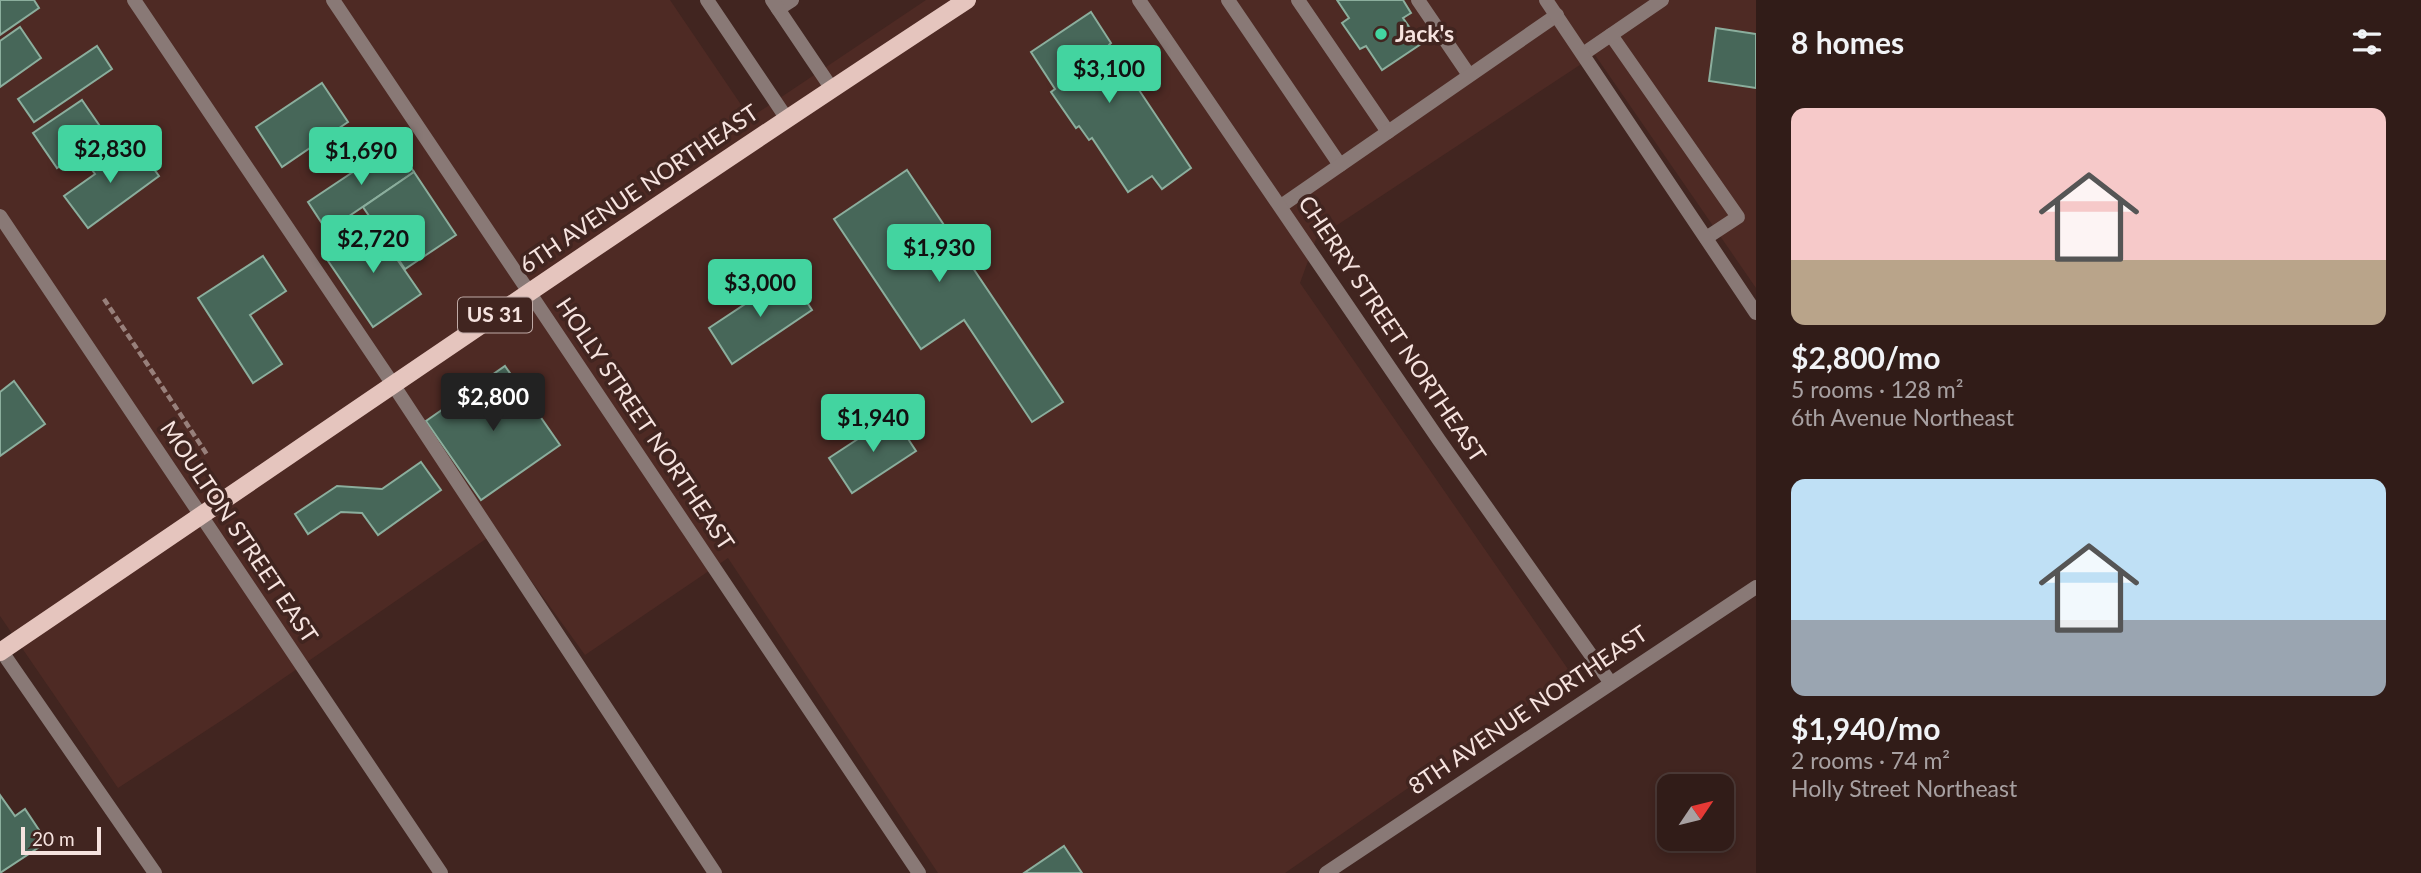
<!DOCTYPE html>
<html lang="en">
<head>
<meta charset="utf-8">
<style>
  :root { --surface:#311c18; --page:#392521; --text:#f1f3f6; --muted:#a8a1a2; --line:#4c3a37; --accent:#43d4a0 }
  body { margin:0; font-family:Lato,sans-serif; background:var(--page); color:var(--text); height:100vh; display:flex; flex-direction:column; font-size:26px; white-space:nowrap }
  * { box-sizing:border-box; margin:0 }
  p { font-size:23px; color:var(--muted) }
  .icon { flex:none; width:38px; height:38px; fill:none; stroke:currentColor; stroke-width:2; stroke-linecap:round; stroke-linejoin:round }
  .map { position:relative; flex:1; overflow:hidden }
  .details { display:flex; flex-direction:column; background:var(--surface); width:665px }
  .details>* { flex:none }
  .needle { width:46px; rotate:55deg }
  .fabs { position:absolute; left:1657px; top:774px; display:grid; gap:14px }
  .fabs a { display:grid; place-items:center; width:77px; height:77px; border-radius:14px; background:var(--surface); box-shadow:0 4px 10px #0003,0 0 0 2px var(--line); font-size:35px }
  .scale { position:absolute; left:21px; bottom:18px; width:80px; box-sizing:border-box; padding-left:7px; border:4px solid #f6e3df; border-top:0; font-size:19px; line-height:24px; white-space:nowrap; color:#f6e3df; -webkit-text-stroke:5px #412520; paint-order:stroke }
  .price { position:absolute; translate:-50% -60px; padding:0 16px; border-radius:7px; background:var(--accent); color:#111; font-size:23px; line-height:46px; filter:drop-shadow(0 2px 4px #0008) }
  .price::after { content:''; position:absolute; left:50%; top:42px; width:21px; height:16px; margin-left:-10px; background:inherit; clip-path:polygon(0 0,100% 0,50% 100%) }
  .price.selected { background:#222; color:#fff }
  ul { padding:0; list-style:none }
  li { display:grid; align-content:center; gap:14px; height:371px; padding:0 35px }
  li span { display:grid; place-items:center; height:217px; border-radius:14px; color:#555 }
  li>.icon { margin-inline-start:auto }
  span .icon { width:126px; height:126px; fill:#fffc; stroke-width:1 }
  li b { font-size:30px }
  h2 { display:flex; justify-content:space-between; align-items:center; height:84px; padding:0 35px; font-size:30px }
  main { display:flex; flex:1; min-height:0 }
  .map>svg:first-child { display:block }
</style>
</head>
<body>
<main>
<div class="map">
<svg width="1756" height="873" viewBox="0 0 1756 873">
  <rect width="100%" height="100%" fill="#412520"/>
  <path fill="#4e2a24" d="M 0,0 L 670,0 L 750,118 L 926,0 L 1756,0 L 1756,288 L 1595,55 L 1316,239 L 1300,283 L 1572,675 L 1285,873 L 938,873 L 728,558 L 585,655 L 496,532 L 236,711 L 118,788 L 0,616 Z"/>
  <g fill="#476759" stroke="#8bae9d" stroke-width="2">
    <path d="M 0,0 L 34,0 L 39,8 L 0,35 Z"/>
    <path d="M 1337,0 L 1403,0 L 1411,13 L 1403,18 L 1421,44 L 1382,70 L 1366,46 L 1360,49 L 1342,23 L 1349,18 Z"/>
    <path d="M 1091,12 L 1111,43 L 1109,45 L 1191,168 L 1162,189 L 1152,176 L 1128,192 L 1092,138 L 1089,140 L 1079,126 L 1076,128 L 1051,92 L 1055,89 L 1031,52 Z"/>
    <path d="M 20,27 L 41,58 L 0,87 L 0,41 Z"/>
    <path d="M 1716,28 L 1756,34 L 1756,88 L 1709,81 Z"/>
    <path d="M 97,46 L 112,69 L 34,122 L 18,99 Z"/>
    <path d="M 322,83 L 348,122 L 282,167 L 256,127 Z"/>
    <path d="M 82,100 L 106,135 L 57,168 L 33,133 Z"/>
    <path d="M 395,144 L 414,172 L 327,231 L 308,202 Z"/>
    <path d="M 138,147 L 159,176 L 88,228 L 64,196 L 95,174 L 87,163 L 103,151 L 113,165 Z"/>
    <path d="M 907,170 L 1063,402 L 1032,422 L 964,320 L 921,349 L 834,219 Z"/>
    <path d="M 414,172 L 456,235 L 405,269 L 363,207 Z"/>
    <path d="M 372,223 L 421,294 L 373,327 L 324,255 Z"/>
    <path d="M 263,256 L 286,291 L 250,315 L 282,364 L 253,383 L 198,298 Z"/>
    <path d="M 789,275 L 812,310 L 732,364 L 709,328 Z"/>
    <path d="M 505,366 L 560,445 L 481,500 L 426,421 Z"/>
    <path d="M 14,381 L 45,424 L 0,456 L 0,392 Z"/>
    <path d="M 893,416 L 916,451 L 852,493 L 829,458 Z"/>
    <path d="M 421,462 L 441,490 L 378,535 L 362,513 L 341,512 L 308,534 L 295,514 L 337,486 L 382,489 Z"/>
    <path d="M 0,795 L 15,816 L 25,809 L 47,842 L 0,873 Z"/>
    <path d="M 1064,846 L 1082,873 L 1024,873 Z"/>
  </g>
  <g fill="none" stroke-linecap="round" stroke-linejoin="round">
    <path stroke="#98807b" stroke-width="4.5" stroke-dasharray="7 3.5" stroke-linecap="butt" d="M 104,299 L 208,456"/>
    <g stroke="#897976" stroke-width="14">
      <path d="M 134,0 L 394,386 L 715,873"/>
      <path d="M 1228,0 L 1340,165"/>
      <path d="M 1298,0 L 1388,132"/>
      <path d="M 1418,0 L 1469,75"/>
      <path d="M 778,9 L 792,0"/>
      <path d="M 1611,35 L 1738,217 L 1706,238"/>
      <path d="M 1583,54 L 1662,0"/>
      <path d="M 1281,206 L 1557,15"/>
      <path d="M 0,649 L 155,873"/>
    </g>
    <g stroke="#897976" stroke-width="14">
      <path d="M 333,0 L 919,873"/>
      <path d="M 1139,0 L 1439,440 L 1610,682"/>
      <path d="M 1546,0 L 1756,313"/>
      <path d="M 1326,873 L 1756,587"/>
    </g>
    <g stroke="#897976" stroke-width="14">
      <path d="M 707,0 L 787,119"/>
      <path d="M 772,0 L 832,89"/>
      <path d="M 0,216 L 441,873"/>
    </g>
    <path stroke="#e5c5be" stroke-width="18" d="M 0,652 C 322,434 642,213 967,0"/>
  </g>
  <circle fill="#43d4a0" stroke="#412520" stroke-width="2.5" cx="1381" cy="34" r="7"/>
  <g text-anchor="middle" stroke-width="7" stroke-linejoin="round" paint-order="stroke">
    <rect fill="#412520" stroke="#c0aaa6" stroke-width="2" x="458" y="297.5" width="74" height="35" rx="5"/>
    <g font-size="21" font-weight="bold" fill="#f6e3df">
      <text x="495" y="322">US 31</text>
    </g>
    <g font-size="23" font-weight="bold" fill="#f6e3df" stroke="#412520" text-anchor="start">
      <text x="1395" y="42">Jack's</text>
    </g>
    <g font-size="23" fill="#f6e3df" stroke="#412520">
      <text transform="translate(639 189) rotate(-34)" y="8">6TH AVENUE NORTHEAST</text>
      <text transform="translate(1392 329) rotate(56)" y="8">CHERRY STREET NORTHEAST</text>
      <text transform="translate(645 424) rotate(56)" y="8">HOLLY STREET NORTHEAST</text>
      <text transform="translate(239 532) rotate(56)" y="8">MOULTON STREET EAST</text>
      <text transform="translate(1528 710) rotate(-34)" y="8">8TH AVENUE NORTHEAST</text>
    </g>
  </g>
</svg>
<div class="fabs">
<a><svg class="needle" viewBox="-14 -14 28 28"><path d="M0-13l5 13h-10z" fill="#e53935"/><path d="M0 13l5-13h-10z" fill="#a8a1a2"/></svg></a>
</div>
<div class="scale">20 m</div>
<b class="price" style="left:1109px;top:105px">$3,100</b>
<b class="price" style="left:110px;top:185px">$2,830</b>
<b class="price" style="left:361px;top:187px">$1,690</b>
<b class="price" style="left:373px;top:275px">$2,720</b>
<b class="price" style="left:939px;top:284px">$1,930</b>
<b class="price" style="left:760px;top:319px">$3,000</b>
<b class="price selected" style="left:493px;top:433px">$2,800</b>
<b class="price" style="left:873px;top:454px">$1,940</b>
</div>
<section class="details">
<h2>8 homes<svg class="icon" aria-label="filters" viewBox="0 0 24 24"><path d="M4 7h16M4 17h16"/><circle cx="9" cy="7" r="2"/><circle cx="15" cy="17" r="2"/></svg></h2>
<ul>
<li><span style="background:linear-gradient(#f6c9c9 70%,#b9a48a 0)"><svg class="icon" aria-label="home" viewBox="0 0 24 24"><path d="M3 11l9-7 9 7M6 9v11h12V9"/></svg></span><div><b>$2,800/mo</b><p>5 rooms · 128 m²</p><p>6th Avenue Northeast</p></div></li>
<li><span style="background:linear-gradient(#bfe0f5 65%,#9aa5b1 0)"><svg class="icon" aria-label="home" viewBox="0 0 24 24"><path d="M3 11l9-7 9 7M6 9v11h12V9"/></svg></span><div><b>$1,940/mo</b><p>2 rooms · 74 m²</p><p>Holly Street Northeast</p></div></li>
</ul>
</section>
</main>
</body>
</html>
